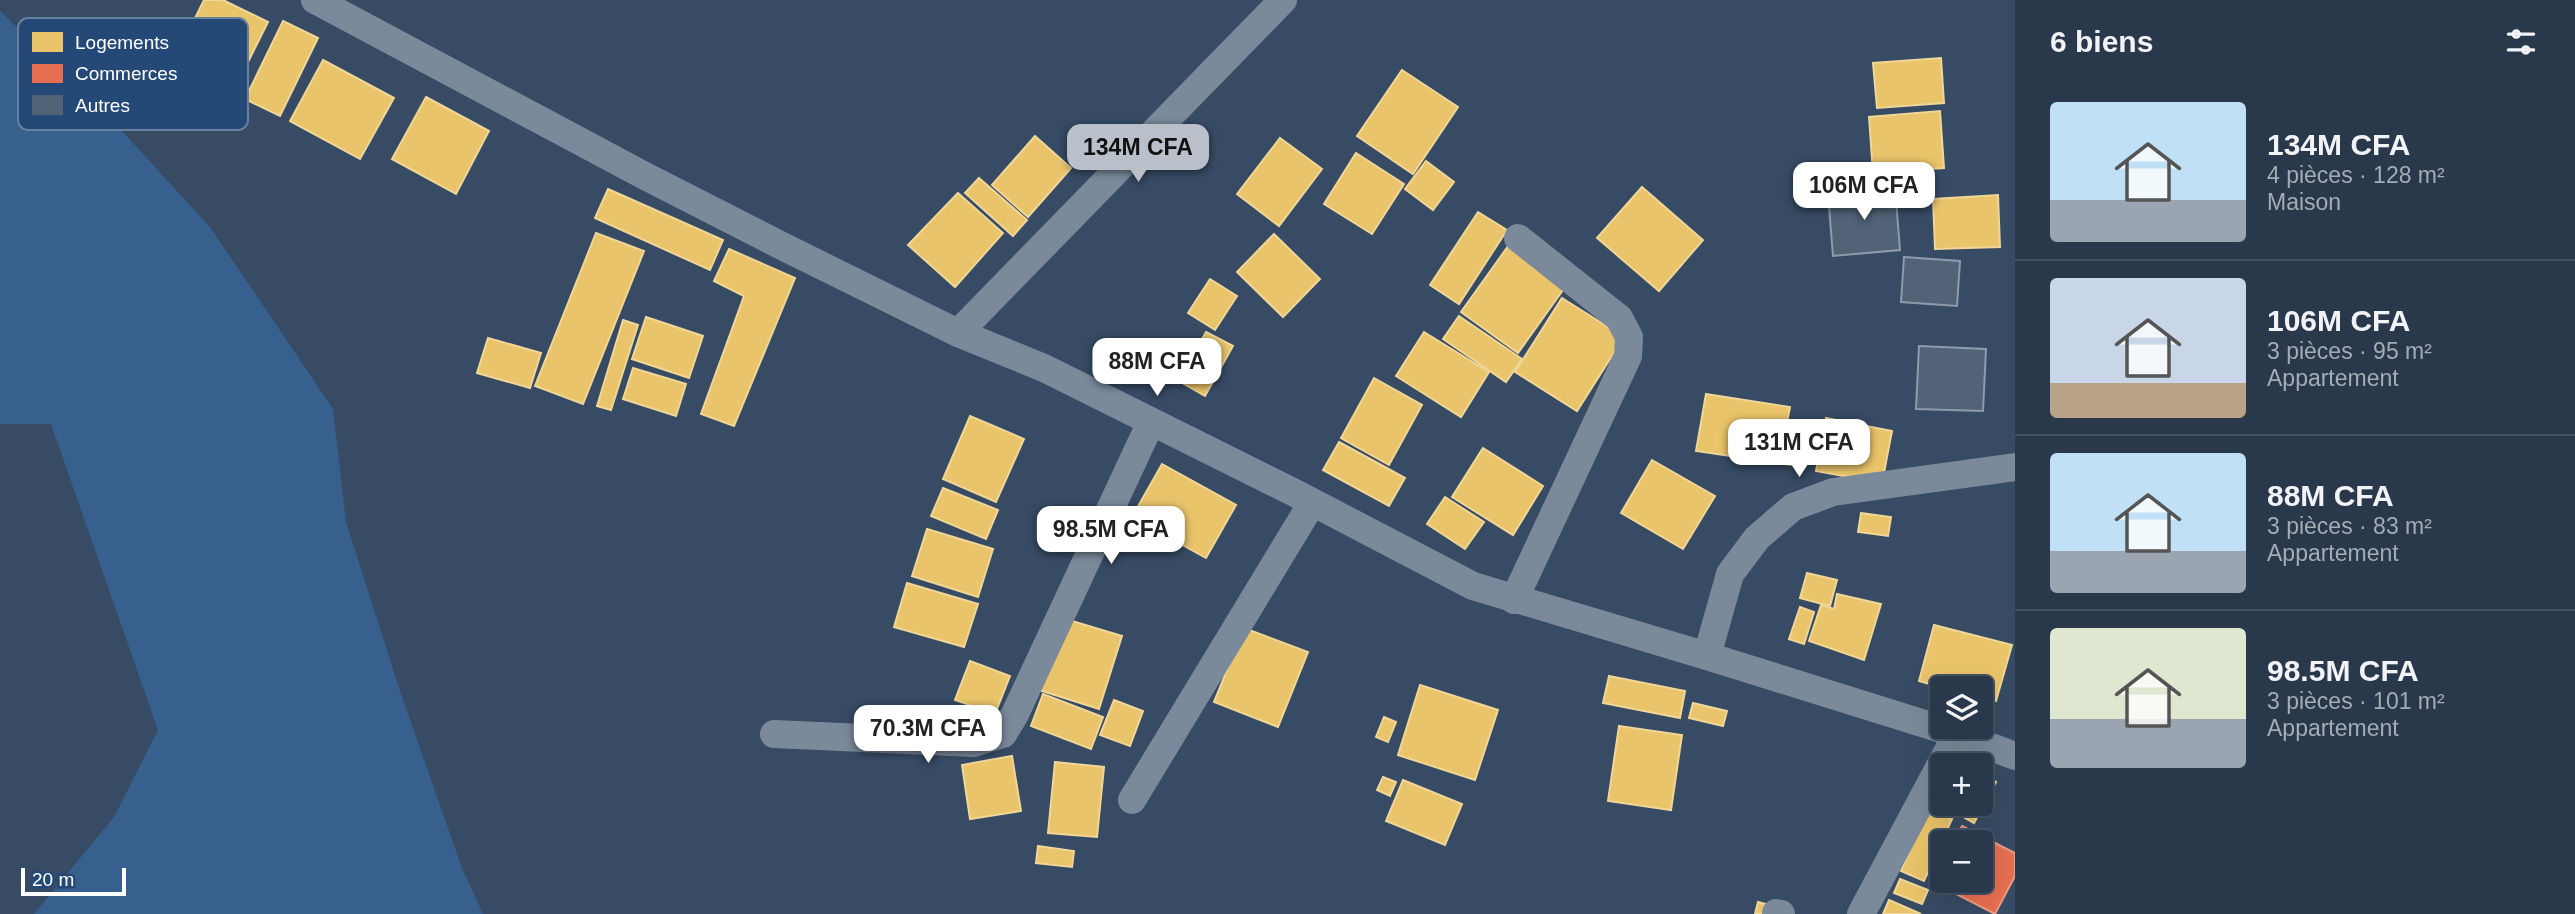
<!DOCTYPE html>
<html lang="fr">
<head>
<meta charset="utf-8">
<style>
  :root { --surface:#29384b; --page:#313f52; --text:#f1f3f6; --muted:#a5acb5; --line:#455263; --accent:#b9c0c9 }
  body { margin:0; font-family:Arial,sans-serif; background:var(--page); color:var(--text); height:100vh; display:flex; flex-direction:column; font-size:26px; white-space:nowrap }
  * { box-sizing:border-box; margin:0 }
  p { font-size:23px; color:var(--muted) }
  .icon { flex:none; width:38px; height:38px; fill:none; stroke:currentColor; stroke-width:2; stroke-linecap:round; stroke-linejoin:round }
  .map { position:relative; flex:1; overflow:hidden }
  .drawer { display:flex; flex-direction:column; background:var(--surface); width:560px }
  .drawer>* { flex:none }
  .tools { position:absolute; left:1930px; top:676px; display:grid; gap:14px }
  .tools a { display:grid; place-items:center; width:63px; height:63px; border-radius:7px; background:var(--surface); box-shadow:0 7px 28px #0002,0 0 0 2px var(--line); font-size:35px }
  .scale { position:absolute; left:21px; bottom:18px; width:105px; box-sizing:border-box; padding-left:7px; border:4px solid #fff; border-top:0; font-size:19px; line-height:24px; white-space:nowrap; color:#fff; -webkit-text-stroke:5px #244977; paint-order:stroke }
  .price { position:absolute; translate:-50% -60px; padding:0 16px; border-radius:14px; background:#fff; color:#222; font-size:23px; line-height:46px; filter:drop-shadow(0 2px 4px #0008) }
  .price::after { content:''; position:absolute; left:50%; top:42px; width:21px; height:16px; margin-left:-10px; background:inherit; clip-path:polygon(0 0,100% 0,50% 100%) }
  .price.on { background:var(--accent); color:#111 }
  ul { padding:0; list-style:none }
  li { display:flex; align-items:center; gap:21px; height:175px; padding:0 35px }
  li+li { border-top:2px solid var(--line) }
  li span { display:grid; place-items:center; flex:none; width:196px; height:140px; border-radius:7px; color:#555 }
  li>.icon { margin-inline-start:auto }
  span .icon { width:84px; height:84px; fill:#fffc; stroke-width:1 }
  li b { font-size:30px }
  h2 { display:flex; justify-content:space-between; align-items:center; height:84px; padding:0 35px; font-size:30px }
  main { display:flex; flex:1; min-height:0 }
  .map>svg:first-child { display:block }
</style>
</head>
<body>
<main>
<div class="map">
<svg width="2015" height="914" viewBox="0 0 2015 914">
  <rect width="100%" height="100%" fill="#374b64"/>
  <path fill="#38608e" d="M 0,11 L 99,106 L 210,227 L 333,409 L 346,522 L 400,691 L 462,868 L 483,914 L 34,914 L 114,817 L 158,730 L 51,424 L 0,424 Z"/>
  <g fill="#e9c46a" stroke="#f0d697" stroke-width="2">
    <path d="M 204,0 L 223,0 L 268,22 L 234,90 L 174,61 Z"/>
    <path d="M 283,21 L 318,38 L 280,116 L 245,99 Z"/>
    <path d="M 1941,58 L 1944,103 L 1877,108 L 1873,63 Z"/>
    <path d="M 323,60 L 394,98 L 360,159 L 290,121 Z"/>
    <path d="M 1402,70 L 1458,107 L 1413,174 L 1357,136 Z"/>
    <path d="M 426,97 L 489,131 L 456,194 L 392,159 Z"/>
    <path d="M 1940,111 L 1944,168 L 1873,173 L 1869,117 Z"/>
    <path d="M 1035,136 L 1071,168 L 1028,217 L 992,185 Z"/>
    <path d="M 1280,138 L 1322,169 L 1279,226 L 1237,194 Z"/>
    <path d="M 1356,153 L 1404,184 L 1372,234 L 1324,204 Z"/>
    <path d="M 1426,161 L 1454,182 L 1433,210 L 1405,189 Z"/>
    <path d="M 979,178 L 1027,220 L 1013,236 L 965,193 Z"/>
    <path d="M 1642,187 L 1703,240 L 1659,291 L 1597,238 Z"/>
    <path d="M 608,189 L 723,240 L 710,270 L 595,218 Z"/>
    <path d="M 958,193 L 1003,233 L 955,287 L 908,245 Z"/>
    <path d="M 1998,195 L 2000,247 L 1935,249 L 1933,199 Z"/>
    <path d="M 1478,212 L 1507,230 L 1459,304 L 1430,285 Z"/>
    <path d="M 596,233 L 644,251 L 583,404 L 535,386 Z"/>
    <path d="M 1274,234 L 1320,279 L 1283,317 L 1237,272 Z"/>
    <path d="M 1511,242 L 1568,283 L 1518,353 L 1461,312 Z"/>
    <path d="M 729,249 L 795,278 L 734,426 L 701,414 L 744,296 L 714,281 Z"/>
    <path d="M 1210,279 L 1237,296 L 1215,330 L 1188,313 Z"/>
    <path d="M 1562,298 L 1624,337 L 1577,411 L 1515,372 Z"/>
    <path d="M 1459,316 L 1522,359 L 1506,382 L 1443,339 Z"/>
    <path d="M 646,317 L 703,336 L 689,378 L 632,359 Z"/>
    <path d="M 623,320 L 638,325 L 611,410 L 597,406 Z"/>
    <path d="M 1206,332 L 1233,346 L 1205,396 L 1179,381 Z"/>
    <path d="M 1424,332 L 1489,372 L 1461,417 L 1396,376 Z"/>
    <path d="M 488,338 L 541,353 L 530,388 L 477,373 Z"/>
    <path d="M 633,368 L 686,384 L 676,416 L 623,399 Z"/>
    <path d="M 1374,378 L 1422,405 L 1389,465 L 1341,438 Z"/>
    <path d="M 1706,394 L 1790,407 L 1785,432 L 1804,434 L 1799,466 L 1696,451 Z"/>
    <path d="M 970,416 L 1024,439 L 996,502 L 943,479 Z"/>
    <path d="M 1826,418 L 1892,431 L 1882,483 L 1816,471 Z"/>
    <path d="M 1339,442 L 1405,478 L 1389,506 L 1323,470 Z"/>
    <path d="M 1483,448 L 1543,486 L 1513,535 L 1452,497 Z"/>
    <path d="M 1652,460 L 1715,496 L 1683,549 L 1621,513 Z"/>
    <path d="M 1162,464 L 1236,505 L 1206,558 L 1132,517 Z"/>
    <path d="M 943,488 L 998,510 L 986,539 L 931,516 Z"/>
    <path d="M 1445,497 L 1484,522 L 1465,549 L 1427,524 Z"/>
    <path d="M 1861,513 L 1891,517 L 1888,536 L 1858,532 Z"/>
    <path d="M 927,529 L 993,549 L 978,597 L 912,576 Z"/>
    <path d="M 1807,573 L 1837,580 L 1830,606 L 1800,598 Z"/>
    <path d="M 907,583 L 978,604 L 964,647 L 894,627 Z"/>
    <path d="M 1837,594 L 1881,604 L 1864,660 L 1809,641 L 1821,605 L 1834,609 Z"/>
    <path d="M 1800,607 L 1814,612 L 1804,644 L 1789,639 Z"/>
    <path d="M 1062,618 L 1122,636 L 1099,709 L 1039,690 Z"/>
    <path d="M 1934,625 L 2012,645 L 1996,701 L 1981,697 L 1981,688 L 1944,688 L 1919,681 Z"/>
    <path d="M 1244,628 L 1308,652 L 1278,727 L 1214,702 Z"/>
    <path d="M 970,661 L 1010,676 L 995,714 L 955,700 Z"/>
    <path d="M 1609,676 L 1685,691 L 1680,718 L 1603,703 Z"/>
    <path d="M 1420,685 L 1498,710 L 1475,780 L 1398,755 Z"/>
    <path d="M 1043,694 L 1103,717 L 1091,749 L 1031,726 Z"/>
    <path d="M 1114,700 L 1143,711 L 1130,746 L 1100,735 Z"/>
    <path d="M 1693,703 L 1727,711 L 1723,726 L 1689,718 Z"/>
    <path d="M 1384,717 L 1396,722 L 1388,742 L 1376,737 Z"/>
    <path d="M 1619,726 L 1682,735 L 1671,810 L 1608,801 Z"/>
    <path d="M 1012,756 L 1021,811 L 970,819 L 962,765 Z"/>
    <path d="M 1055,762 L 1104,767 L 1097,837 L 1048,833 Z"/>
    <path d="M 1981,774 L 1996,782 L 1974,823 L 1934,800 L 1942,785 L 1942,803 L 1981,803 Z"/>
    <path d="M 1383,777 L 1396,782 L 1390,796 L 1377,790 Z"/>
    <path d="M 1403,780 L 1462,804 L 1445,845 L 1386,821 Z"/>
    <path d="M 1928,808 L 1952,819 L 1924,881 L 1901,871 Z"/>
    <path d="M 1038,846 L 1074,851 L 1072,867 L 1036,863 Z"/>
    <path d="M 1900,879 L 1928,890 L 1922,904 L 1894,893 Z"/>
    <path d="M 1889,900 L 1921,914 L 1883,914 Z"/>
    <path d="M 1758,902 L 1777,907 L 1775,914 L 1755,914 Z"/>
  </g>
  <path fill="#e76f51" stroke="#ee9a85" stroke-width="2" d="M 1962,826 L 2015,853 L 2015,876 L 1995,914 L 1933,882 L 1942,864 L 1942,880 L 1981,880 L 1981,842 L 1954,842 Z"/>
  <g fill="#526377" stroke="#8e9bab" stroke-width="2">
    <path d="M 1895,187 L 1900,250 L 1833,256 L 1828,194 Z"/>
    <path d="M 1904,257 L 1960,261 L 1957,306 L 1901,302 Z"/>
    <path d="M 1919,346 L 1986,349 L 1983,411 L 1916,409 Z"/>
  </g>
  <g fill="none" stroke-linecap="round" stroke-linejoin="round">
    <g stroke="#7b8a9b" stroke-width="28">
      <path d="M 315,0 L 645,176 L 782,246 L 958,333 L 1044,368 L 1293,492 L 1473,586 L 1707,656 L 1957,734 L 2015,756"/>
      <path d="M 958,333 L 1283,0"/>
      <path d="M 1514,600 L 1628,356 L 1629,337 L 1619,318 L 1518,238"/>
      <path d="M 1707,656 L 1730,574 L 1757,538 L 1793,507 L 1833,492 L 2015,467"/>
      <path d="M 774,734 L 974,743 L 1003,734 L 1015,714 L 1151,422"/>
      <path d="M 1132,800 L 1312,503"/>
      <path d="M 1776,913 L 1781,914"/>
      <path d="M 1861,914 L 1957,734"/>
    </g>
  </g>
  <rect x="18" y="18" width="230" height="112" rx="10" fill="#244977" stroke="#6680a0" stroke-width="2"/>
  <rect x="32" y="32" width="31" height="20" fill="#e9c46a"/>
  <rect x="32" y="64" width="31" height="19" fill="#e76f51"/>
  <rect x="32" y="95" width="31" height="20" fill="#526377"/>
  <g font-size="19" fill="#fff">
    <text x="75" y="49">Logements</text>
    <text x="75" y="80">Commerces</text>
    <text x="75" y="112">Autres</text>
  </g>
</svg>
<div class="tools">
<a><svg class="icon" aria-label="layers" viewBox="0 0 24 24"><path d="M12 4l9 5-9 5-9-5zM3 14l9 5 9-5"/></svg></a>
<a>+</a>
<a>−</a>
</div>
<div class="scale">20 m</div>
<b class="price on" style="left:1138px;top:184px">134M CFA</b>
<b class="price" style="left:1864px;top:222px">106M CFA</b>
<b class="price" style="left:1157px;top:398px">88M CFA</b>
<b class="price" style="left:1799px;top:479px">131M CFA</b>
<b class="price" style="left:1111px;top:566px">98.5M CFA</b>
<b class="price" style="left:928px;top:765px">70.3M CFA</b>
</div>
<section class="drawer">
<h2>6 biens<svg class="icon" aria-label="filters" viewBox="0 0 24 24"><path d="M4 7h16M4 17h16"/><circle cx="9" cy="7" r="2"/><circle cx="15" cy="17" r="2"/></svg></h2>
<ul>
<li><span style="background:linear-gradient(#bfe0f5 70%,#9aa5b1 0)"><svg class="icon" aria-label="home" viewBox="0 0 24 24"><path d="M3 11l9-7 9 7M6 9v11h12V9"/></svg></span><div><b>134M CFA</b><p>4 pièces · 128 m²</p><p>Maison</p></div></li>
<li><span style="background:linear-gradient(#c9d6e8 75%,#b9a48a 0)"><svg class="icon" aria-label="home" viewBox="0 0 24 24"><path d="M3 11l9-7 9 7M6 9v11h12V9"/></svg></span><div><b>106M CFA</b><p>3 pièces · 95 m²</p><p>Appartement</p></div></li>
<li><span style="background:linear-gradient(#bfe0f5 70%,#9aa5b1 0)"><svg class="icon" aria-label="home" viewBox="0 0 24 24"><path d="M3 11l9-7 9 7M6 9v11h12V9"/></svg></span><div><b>88M CFA</b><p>3 pièces · 83 m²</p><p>Appartement</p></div></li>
<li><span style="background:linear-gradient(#dfe7d0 65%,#9aa5b1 0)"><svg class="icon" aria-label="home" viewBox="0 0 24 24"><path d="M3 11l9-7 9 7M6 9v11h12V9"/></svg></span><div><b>98.5M CFA</b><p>3 pièces · 101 m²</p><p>Appartement</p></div></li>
</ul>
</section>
</main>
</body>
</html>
